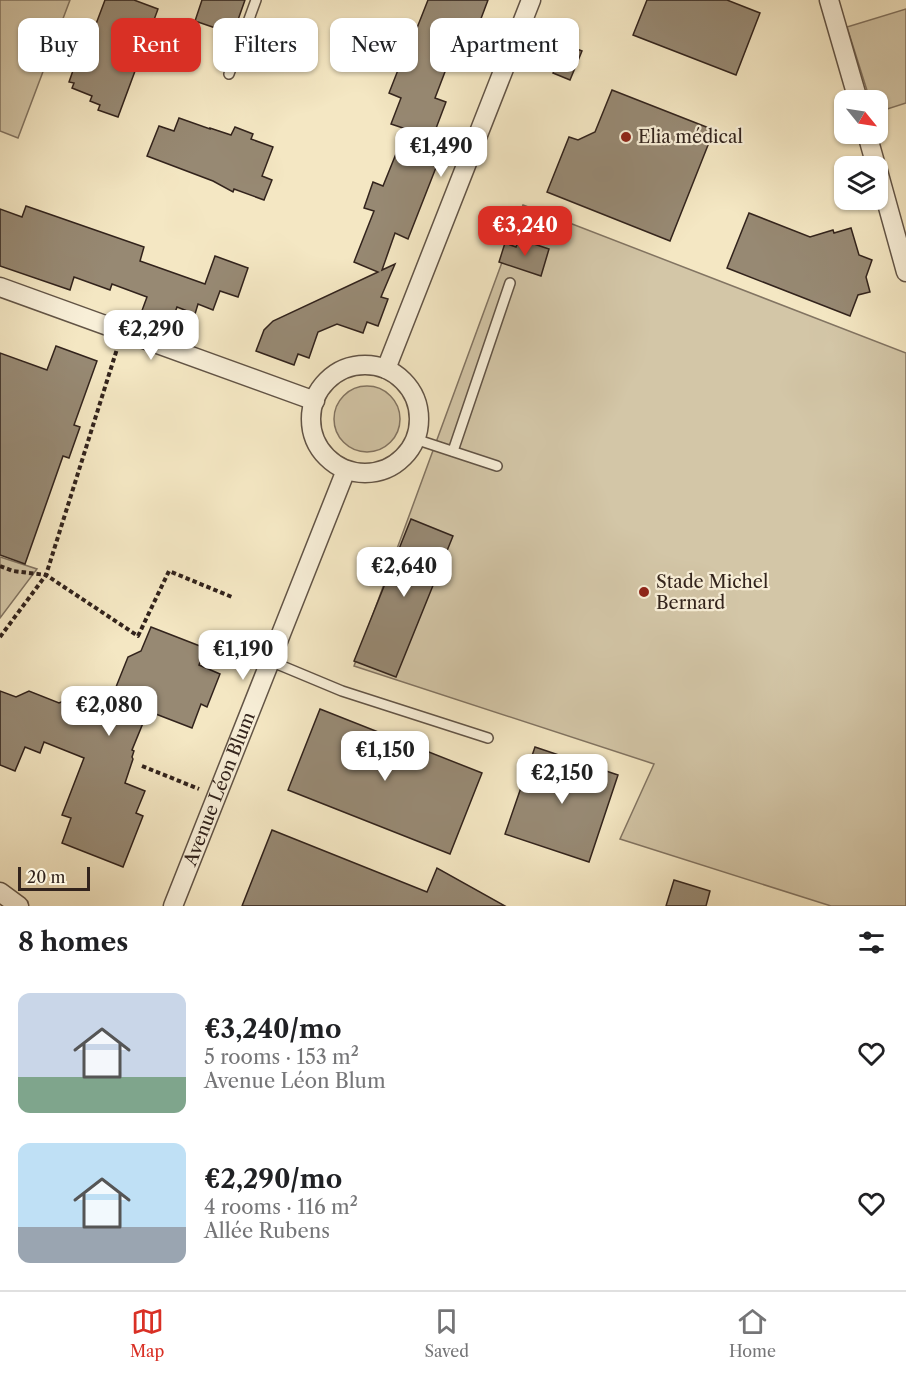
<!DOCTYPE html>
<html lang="en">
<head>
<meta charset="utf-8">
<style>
  :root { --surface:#fff; --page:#f2f2f2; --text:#202124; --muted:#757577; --line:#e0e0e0; --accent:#d93025 }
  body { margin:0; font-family:"Libre Caslon Text",serif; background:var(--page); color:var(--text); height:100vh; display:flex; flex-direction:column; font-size:22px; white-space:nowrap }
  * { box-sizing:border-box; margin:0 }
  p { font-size:20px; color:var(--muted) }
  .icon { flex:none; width:33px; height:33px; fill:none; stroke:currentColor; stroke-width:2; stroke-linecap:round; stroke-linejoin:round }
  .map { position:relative; height:906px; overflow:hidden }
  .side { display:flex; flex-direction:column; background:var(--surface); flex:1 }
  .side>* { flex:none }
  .hud { position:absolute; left:18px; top:18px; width:600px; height:54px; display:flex; gap:12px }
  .needle { width:39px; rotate:120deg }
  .controls { position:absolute; left:834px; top:90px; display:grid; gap:12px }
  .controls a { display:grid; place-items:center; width:54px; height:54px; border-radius:12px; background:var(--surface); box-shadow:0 2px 4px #0004; font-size:30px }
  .scale { position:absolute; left:18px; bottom:15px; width:72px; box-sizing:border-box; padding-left:6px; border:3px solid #32231c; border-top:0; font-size:16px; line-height:21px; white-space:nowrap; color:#32231c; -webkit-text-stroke:4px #f8efd8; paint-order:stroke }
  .price { position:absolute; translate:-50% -51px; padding:0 14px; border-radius:12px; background:#fff; color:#222; font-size:20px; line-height:39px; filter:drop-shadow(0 2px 3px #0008) }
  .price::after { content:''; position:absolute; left:50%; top:36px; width:18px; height:14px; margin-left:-9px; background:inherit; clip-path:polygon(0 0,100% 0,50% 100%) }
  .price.active { background:var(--accent); color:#fff }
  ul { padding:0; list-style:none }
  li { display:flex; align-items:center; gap:18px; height:150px; padding:0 18px }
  li span { display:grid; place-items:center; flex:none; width:168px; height:120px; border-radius:12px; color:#555 }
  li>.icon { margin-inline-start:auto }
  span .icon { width:72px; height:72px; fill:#fffc; stroke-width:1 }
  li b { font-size:26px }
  h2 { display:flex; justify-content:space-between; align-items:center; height:72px; padding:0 18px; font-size:26px }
  .tag { padding:0 21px; border-radius:12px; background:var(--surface); box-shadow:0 2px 4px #0004; font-size:21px; line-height:54px }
  .tag.active { background:var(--accent); color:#fff }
  .tabs { display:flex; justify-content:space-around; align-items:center; height:84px; border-top:2px solid var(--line); background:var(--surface); font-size:16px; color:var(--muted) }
  .tabs a { display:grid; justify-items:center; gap:3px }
  .tabs .active { color:var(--accent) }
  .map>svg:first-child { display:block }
</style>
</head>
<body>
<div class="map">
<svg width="906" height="906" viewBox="0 0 906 906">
  <rect width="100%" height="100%" fill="#f4e7c3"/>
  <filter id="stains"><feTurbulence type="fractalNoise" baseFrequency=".00333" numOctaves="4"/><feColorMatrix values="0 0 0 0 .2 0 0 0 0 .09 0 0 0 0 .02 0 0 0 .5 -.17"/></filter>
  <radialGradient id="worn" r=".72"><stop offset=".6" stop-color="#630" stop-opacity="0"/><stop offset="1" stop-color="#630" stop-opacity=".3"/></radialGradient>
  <g fill="#d3c6a7" stroke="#827462" stroke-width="1.5">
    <path d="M 0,0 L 70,0 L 18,138 L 0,131 Z"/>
    <path d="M 906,9 L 906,103 L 878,112 L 878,100 L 870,100 L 847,27 Z"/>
    <path d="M 523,205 L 906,353 L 906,906 L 831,906 L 620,839 L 654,764 L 354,666 Z"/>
    <circle cx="367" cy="419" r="33"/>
    <path d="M 0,557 L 37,569 L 0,618 Z"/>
  </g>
  <g fill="#978973" stroke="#32231c" stroke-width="1.5">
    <path d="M 105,0 L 134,0 L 158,9 L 118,117 L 98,110 L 100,105 L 90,101 L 92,96 L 72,88 L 74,83 L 69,82 L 76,62 L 81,64 Z"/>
    <path d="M 202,0 L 245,0 L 233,34 L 195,21 Z"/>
    <path d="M 428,0 L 488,0 L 462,69 L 448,64 L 435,98 L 446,102 L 424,160 L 437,165 L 408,239 L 395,233 L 382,270 L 395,264 L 381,297 L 388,299 L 378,326 L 367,322 L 363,333 L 337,324 L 318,332 L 309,358 L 298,354 L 294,365 L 256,351 L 264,330 L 273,321 L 378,272 L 354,262 L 374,211 L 364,208 L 373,182 L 383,186 L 406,129 L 391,124 L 401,98 L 389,93 L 398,70 L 400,71 Z"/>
    <path d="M 647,0 L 727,0 L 760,13 L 736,75 L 633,35 Z"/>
    <path d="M 564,44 L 582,51 L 570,80 L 553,73 Z"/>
    <path d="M 612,90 L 714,130 L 670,241 L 547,192 L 569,137 L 578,140 L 595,132 Z"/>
    <path d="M 179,118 L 210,129 L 210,128 L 231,135 L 235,127 L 253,134 L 251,139 L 273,147 L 262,176 L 272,180 L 264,200 L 234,189 L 233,192 L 213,181 L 147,156 L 159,126 L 174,131 Z"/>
    <path d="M 26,206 L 144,247 L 140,261 L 205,284 L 215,256 L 248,268 L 238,297 L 220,291 L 213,310 L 198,304 L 195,314 L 177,307 L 170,326 L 140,316 L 147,297 L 112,284 L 110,290 L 74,277 L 70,290 L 0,266 L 0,209 L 22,217 Z"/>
    <path d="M 749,213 L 810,237 L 833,230 L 834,233 L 851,228 L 859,255 L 872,260 L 866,277 L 870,292 L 858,295 L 850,316 L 727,268 Z"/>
    <path d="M 519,239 L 549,249 L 541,276 L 499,262 L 505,243 L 516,247 Z"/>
    <path d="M 56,346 L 97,361 L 74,425 L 80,427 L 69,458 L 63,456 L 25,564 L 0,555 L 0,353 L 47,370 Z"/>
    <path d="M 411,519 L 453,536 L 396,677 L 354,661 Z"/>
    <path d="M 151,627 L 205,648 L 199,665 L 220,674 L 207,707 L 201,704 L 192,728 L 148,711 L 132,750 L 134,751 L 132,757 L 133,759 L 125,783 L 145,791 L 136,813 L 143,816 L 123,867 L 62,843 L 71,818 L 62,815 L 84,758 L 44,742 L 40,753 L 25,747 L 15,771 L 0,765 L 0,691 L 16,697 L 29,691 L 59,703 L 82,693 L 92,697 L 116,687 L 128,657 L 141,651 Z"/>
    <path d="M 320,709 L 482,773 L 450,854 L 288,790 Z"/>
    <path d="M 535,747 L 618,775 L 589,862 L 505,834 Z"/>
    <path d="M 272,830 L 427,892 L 437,868 L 505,906 L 242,906 Z"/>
    <path d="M 674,880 L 710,891 L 706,906 L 666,906 Z"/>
  </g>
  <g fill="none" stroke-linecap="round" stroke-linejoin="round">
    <g stroke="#625446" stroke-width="12">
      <g id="service">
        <path d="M 229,74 L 256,0"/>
        <path d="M 415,439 L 497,466"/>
        <path d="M 453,451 L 510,283"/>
        <path d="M 270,661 L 342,691 L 488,738"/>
      </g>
    </g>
    <g stroke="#625446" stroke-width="21">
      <g id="minor">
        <path d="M 829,0 L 858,100"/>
        <path d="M 867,134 L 876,166"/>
        <path d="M 878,171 L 906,272"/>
        <path d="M 0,287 L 315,401"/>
        <circle cx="365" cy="419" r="54"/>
        <path d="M 386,369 L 531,0"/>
        <path d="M 0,892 L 19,906"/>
        <path id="s1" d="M 173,906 L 346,470"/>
      </g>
    </g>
    <g stroke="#32231c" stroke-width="4" stroke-dasharray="4.5 3" stroke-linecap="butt">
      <path d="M 0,566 L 13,571 L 46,575 L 138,636 L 169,571 L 232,597"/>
      <path d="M 0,637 L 46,575 L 117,349"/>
      <path d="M 142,766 L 199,789"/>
    </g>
    <use href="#service" stroke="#f8efd8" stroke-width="9"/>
    <use href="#minor" stroke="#f8efd8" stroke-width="18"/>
  </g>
  <g fill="#8f2418" stroke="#f8efd8" stroke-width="2">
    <circle cx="626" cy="137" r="6"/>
    <circle cx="644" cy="592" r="6"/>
  </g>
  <g text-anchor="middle" stroke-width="4.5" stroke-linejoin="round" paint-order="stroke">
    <g font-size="18" fill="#32231c" stroke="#f8efd8" text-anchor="start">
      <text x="638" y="143">Elia médical</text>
      <text x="656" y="588">Stade Michel<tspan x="656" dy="21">Bernard</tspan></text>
    </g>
    <g font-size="18" fill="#32231c" stroke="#f8efd8">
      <text dy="6" stroke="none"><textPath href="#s1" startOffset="126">Avenue Léon Blum</textPath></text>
    </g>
  </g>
  <rect width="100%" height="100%" filter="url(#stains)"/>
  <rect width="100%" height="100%" fill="url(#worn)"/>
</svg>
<div class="controls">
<a><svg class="needle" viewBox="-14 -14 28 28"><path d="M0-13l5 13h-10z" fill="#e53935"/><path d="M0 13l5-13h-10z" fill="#757577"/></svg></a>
<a><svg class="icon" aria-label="layers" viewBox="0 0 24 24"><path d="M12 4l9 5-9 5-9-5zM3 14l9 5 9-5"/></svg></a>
</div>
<div class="scale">20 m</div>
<b class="price" style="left:441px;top:178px">€1,490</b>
<b class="price active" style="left:525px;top:257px">€3,240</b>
<b class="price" style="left:151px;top:361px">€2,290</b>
<b class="price" style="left:404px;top:598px">€2,640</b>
<b class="price" style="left:243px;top:681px">€1,190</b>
<b class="price" style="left:109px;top:737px">€2,080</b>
<b class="price" style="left:385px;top:782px">€1,150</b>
<b class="price" style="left:562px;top:805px">€2,150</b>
<div class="hud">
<a class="tag">Buy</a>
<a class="tag active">Rent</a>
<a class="tag">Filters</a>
<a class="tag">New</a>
<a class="tag">Apartment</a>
</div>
</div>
<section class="side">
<h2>8 homes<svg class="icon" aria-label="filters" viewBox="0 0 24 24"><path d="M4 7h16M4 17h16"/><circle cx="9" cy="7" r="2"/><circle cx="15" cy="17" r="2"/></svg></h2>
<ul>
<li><span style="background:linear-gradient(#c9d6e8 70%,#7fa58c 0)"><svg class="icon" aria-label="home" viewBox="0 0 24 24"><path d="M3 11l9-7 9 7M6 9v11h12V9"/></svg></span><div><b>€3,240/mo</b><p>5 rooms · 153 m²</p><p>Avenue Léon Blum</p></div><svg class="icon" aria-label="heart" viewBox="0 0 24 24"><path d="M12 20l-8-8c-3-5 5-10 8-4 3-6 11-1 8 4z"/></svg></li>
<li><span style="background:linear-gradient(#bfe0f5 70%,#9aa5b1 0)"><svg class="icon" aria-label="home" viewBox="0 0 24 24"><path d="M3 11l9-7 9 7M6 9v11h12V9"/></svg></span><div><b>€2,290/mo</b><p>4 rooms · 116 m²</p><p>Allée Rubens</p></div><svg class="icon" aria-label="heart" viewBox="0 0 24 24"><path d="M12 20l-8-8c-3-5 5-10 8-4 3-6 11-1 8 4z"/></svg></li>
</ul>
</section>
<nav class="tabs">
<a class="active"><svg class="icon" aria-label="map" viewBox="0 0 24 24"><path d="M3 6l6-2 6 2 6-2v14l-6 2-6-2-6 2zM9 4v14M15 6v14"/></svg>Map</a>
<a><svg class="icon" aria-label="saved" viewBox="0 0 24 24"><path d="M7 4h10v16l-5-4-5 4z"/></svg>Saved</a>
<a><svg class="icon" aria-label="home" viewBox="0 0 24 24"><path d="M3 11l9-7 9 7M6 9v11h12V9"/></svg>Home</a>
</nav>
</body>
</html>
